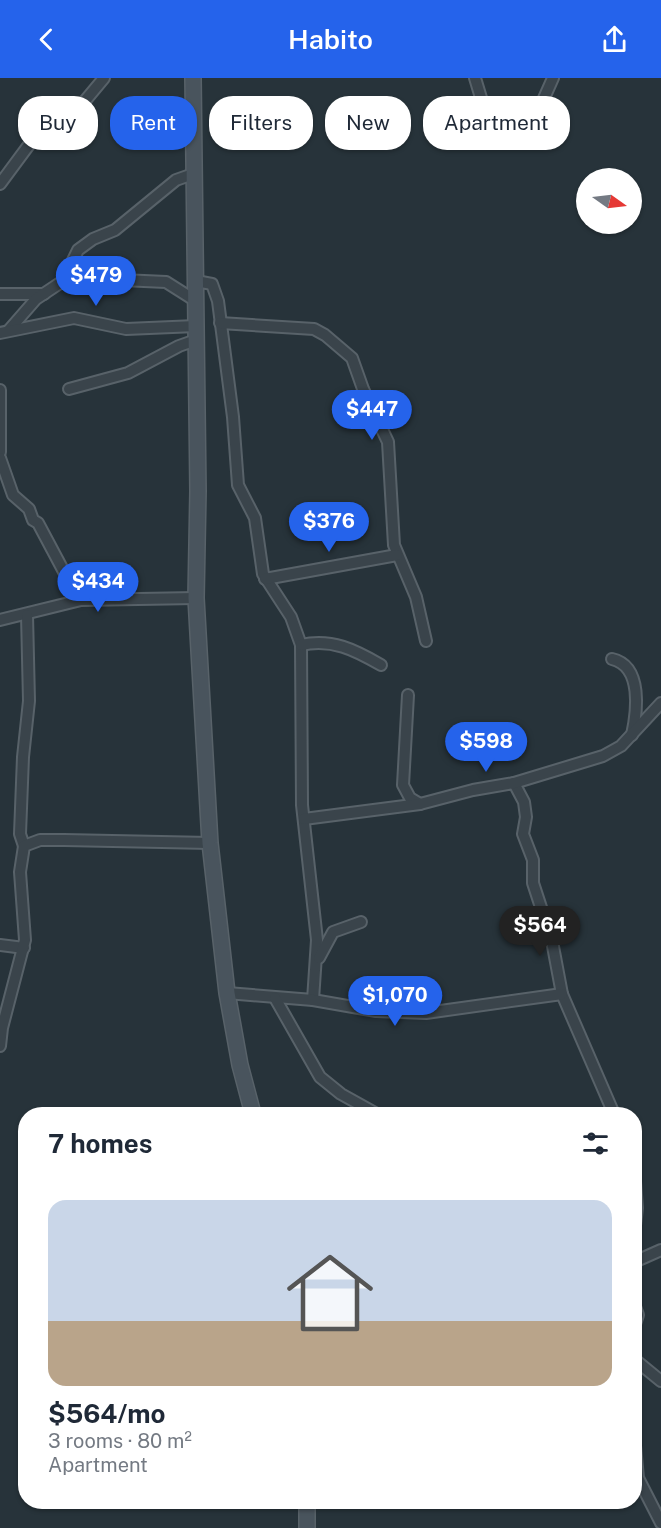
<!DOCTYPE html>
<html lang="en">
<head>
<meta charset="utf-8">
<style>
  :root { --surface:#fff; --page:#f2f2f3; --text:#1f2937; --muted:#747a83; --accent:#2563eb }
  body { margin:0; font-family:"Public Sans",sans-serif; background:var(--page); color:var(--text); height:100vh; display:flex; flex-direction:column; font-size:22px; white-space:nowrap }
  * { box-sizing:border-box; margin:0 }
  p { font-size:20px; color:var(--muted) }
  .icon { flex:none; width:33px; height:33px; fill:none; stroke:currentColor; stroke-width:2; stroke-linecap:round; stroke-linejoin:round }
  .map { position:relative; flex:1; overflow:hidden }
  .drawer { position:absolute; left:18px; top:1029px; width:624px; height:402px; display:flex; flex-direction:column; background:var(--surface); border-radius:24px; box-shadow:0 2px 4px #0004 }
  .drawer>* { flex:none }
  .guide { position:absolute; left:18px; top:18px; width:626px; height:54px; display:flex; gap:12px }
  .needle { width:39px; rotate:104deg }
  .tools { position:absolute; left:576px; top:90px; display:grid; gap:12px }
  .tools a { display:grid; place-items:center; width:66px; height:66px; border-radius:50%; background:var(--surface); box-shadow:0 2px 4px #0004; font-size:30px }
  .price { position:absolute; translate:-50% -51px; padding:0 14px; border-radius:21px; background:var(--accent); color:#fff; font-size:20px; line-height:39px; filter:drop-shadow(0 2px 3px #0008) }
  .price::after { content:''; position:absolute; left:50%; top:36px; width:18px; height:14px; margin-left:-9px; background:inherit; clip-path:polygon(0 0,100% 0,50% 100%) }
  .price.active { background:#222; color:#fff }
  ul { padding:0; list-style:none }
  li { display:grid; align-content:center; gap:12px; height:318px; padding:0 30px }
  li span { display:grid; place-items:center; height:186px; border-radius:18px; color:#555 }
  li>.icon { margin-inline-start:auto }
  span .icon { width:108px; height:108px; fill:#fffc; stroke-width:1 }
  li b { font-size:26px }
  h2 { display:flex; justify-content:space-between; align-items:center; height:72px; padding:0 30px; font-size:26px }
  .tag { padding:0 21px; border-radius:24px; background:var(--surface); box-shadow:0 2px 4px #0004; font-size:21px; line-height:54px }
  .tag.active { background:var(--accent); color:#fff }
  header { display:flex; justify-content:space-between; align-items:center; height:78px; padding:0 30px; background:var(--accent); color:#fff; font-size:27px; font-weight:600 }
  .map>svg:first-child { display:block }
</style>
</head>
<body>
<header><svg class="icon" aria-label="back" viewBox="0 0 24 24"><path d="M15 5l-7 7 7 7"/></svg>Habito<svg class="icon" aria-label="share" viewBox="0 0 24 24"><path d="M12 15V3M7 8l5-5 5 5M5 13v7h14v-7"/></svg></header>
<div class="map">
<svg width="661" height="1450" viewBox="0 0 661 1450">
  <rect width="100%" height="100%" fill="#27333a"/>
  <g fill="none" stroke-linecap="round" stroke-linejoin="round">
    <g stroke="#586269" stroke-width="14">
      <g id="street">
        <path d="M 475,0 L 485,33 L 499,37 L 513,33 L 537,36 L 553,0"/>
        <path d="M 0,106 L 40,52 L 54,48 L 74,36 L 104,0"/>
        <path d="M 63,203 L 78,172 L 93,161 L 115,152 L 176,102 L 193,96"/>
        <path d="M 196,203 L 212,206 L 218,223 L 233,339 L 238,407 L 255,440 L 263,496 L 291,539 L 301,567 L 302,727 L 317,862 L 313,922"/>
        <path d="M 0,216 L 44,216"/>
        <path d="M 220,245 L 314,251 L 325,257 L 352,280 L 363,311 L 388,364 L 394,467 L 416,519 L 426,563"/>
        <path d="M 9,252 L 36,221 L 63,203 L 78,200 L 166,204 L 196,223"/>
        <path d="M 0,255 L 74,240 L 126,251 L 196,248"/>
        <path d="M 69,311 L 128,295 L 179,268 L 196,262"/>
        <path d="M 0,312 L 0,374"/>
        <path d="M 0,380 L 13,417 L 29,431 L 33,442 L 38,445 L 79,522"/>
        <path d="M 265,501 L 397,477"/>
        <path d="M 0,542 L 81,522 L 196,520"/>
        <path d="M 301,567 C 332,560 355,572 381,587"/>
        <path d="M 612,581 C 643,588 637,634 632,657"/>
        <path d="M 408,617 L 403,707 L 410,720 L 420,726"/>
        <path d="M 514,705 L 524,724 L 526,739 L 523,756 L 533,782 L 533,805 L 552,863 L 562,916 L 614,1036"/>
        <path d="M 304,741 L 420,726 L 473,712 L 514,705 L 603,678 L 621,668 L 661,625"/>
        <path d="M 24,768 L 20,756 L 23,679 L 29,623 L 27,537"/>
        <path d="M 0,867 L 24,870"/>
        <path d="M 319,880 L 333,854 L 361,844"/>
        <path d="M 227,915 L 313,922 L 376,933 L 426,935 L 562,916"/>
        <path d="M 275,920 L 320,999 L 341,1016 L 377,1036"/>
        <path d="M 0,968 L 2,950 L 25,862 L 20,794 L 24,768 L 40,762 L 64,762 L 210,765"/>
        <path d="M 634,1090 L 637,1130 L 634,1156"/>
        <path d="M 634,1184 L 661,1172"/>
        <path d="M 634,1226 L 638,1237 L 634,1249"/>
        <path d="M 634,1281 L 661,1303"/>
        <path d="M 634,1357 L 638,1400 L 661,1445"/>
      </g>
    </g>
    <g stroke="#586269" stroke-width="18">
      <g id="secondary">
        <path d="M 193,0 L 198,413 L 196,520 L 210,765 L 227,915 L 240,987 L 253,1036"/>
        <path d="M 307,1450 L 307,1424"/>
      </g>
    </g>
    <use href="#street" stroke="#3a444b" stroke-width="10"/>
    <use href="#secondary" stroke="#49545d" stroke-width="15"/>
  </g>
</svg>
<div class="tools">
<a><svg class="needle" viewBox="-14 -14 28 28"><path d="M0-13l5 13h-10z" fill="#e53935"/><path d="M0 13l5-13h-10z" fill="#747a83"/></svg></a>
</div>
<b class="price" style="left:96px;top:229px">$479</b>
<b class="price" style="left:372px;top:363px">$447</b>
<b class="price" style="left:329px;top:475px">$376</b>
<b class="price" style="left:98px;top:535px">$434</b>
<b class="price" style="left:486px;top:695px">$598</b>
<b class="price active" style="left:540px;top:879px">$564</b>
<b class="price" style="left:395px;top:949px">$1,070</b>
<div class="guide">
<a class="tag">Buy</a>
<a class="tag active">Rent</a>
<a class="tag">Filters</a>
<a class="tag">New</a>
<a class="tag">Apartment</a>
</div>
<section class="drawer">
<h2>7 homes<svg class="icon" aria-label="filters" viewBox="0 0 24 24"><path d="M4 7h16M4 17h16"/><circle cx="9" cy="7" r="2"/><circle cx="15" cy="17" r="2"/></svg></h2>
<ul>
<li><span style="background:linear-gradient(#c9d6e8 65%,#b9a48a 0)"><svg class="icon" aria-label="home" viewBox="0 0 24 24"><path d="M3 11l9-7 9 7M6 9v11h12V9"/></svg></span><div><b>$564/mo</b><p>3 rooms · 80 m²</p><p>Apartment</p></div></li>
</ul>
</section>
</div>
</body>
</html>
